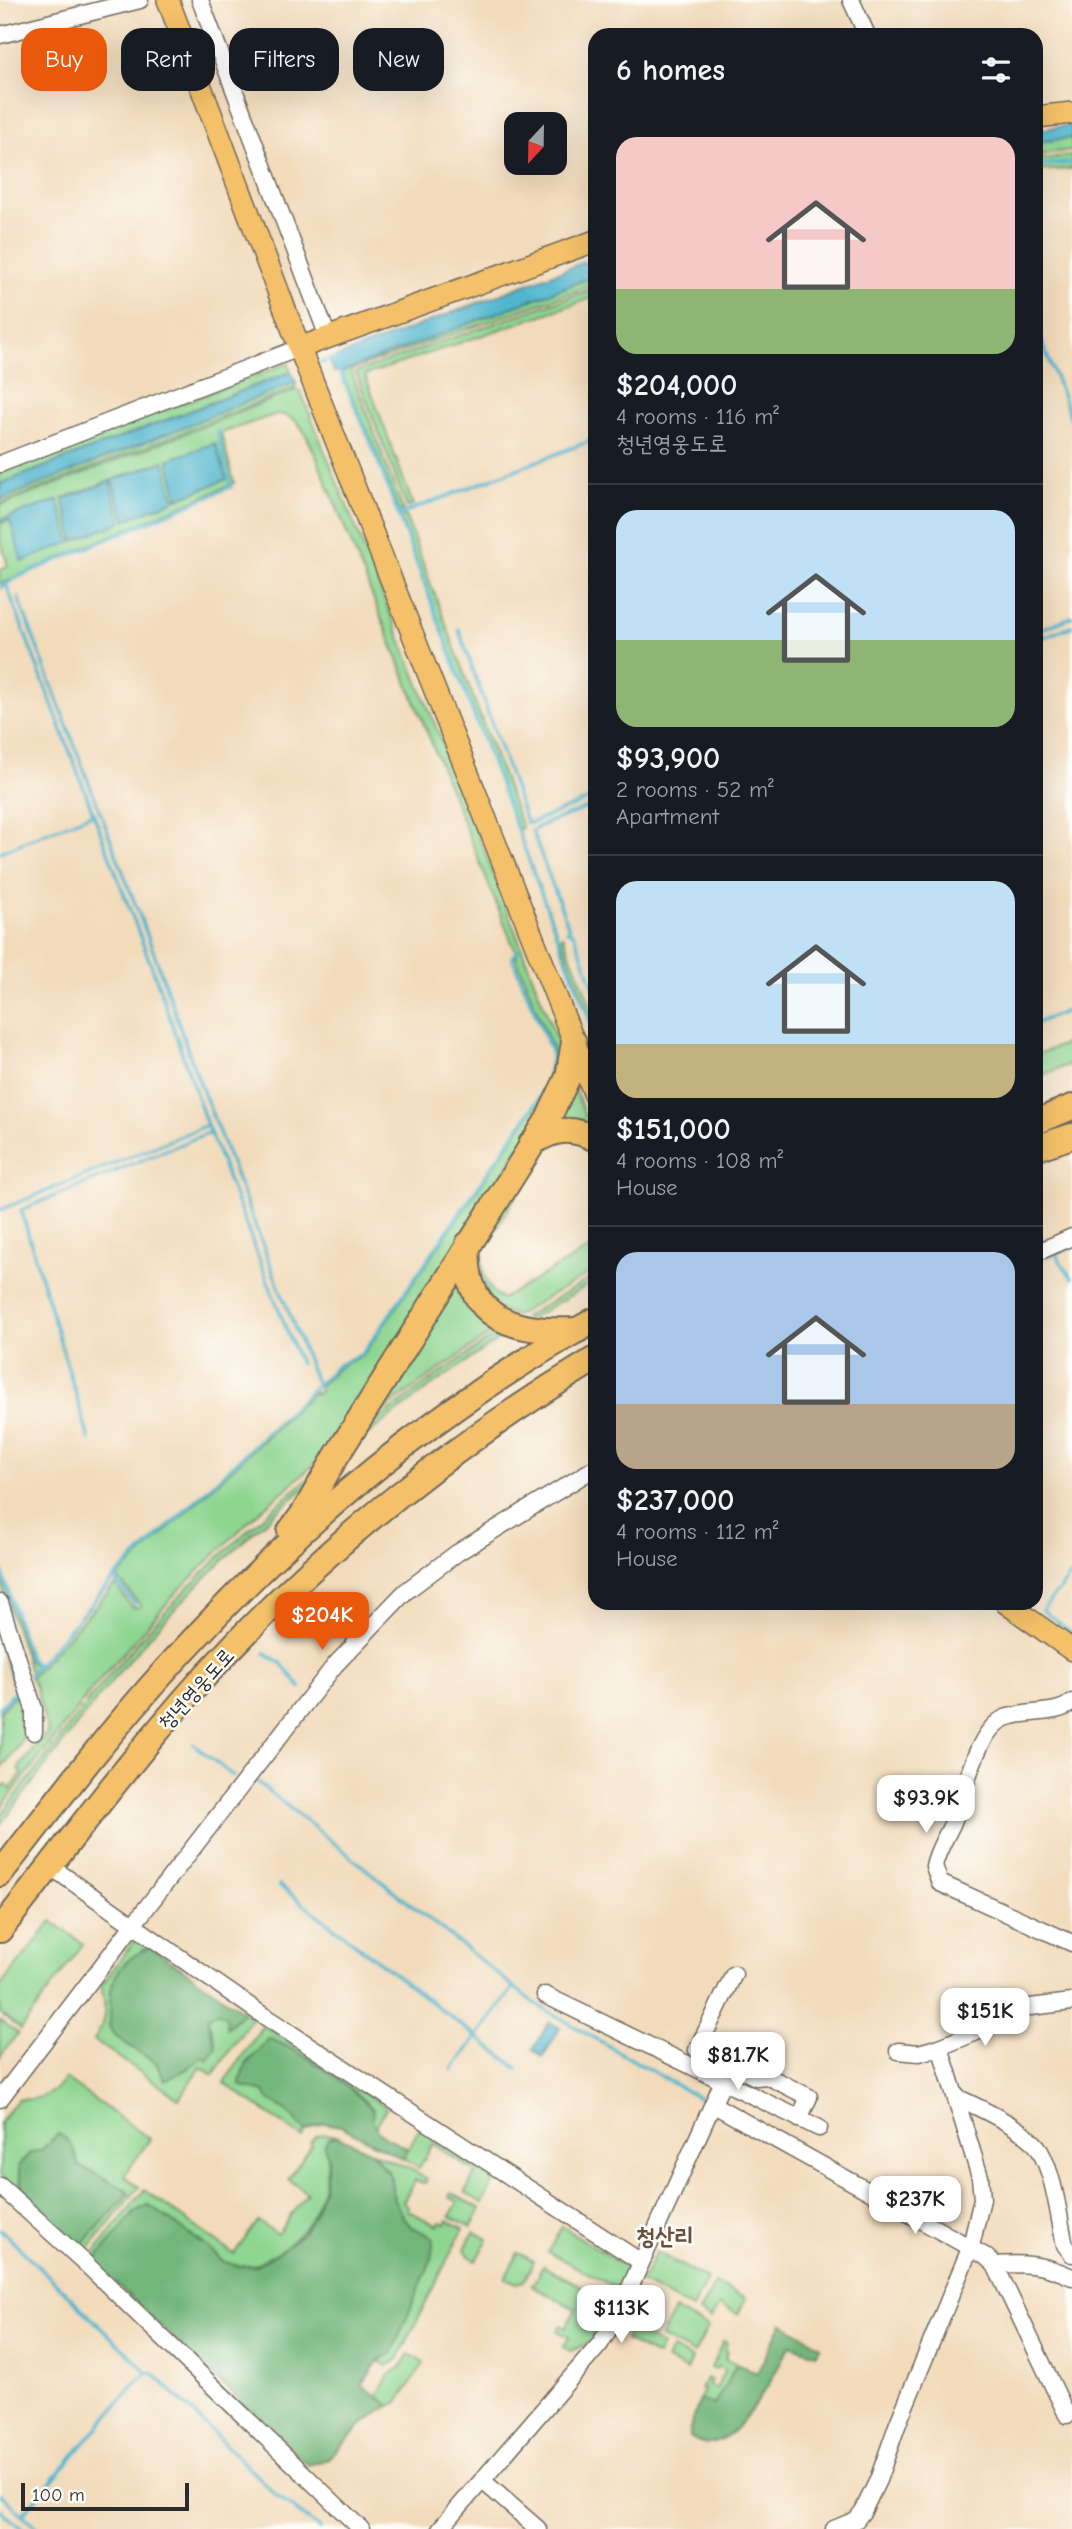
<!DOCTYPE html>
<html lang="en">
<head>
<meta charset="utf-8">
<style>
  :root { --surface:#171b24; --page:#242831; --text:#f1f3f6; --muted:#9ea1a6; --line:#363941; --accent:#ea580c }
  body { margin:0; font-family:"Comic Neue","Poor Story",sans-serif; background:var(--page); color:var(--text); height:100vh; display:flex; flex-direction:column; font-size:26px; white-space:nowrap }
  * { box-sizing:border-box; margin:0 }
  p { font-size:23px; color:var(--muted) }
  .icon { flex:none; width:38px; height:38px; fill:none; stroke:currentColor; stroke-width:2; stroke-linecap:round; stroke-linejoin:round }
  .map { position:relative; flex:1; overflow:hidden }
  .side { position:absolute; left:588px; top:28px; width:455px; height:1582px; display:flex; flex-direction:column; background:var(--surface); border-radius:21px; box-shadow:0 7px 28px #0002 }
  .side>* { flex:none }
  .hud { position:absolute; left:21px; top:28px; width:462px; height:63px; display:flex; gap:14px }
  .needle { width:46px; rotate:202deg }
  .controls { position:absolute; left:504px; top:112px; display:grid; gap:14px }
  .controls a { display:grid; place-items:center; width:63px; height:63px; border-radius:14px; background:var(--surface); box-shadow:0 7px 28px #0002; font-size:35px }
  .scale { position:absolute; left:21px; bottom:18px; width:168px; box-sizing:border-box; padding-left:7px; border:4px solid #2b2b2b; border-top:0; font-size:19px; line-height:24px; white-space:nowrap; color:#2b2b2b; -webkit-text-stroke:5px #fdfcf7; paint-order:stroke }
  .price { position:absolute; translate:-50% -60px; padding:0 16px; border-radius:14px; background:#fff; color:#222; font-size:23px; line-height:46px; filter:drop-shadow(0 2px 4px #0008) }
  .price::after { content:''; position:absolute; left:50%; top:42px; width:21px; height:16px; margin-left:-10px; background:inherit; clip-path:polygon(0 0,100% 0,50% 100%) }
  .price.active { background:var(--accent); color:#fff }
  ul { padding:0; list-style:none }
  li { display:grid; align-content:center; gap:14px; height:371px; padding:0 28px }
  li+li { border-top:2px solid var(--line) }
  li span { display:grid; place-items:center; height:217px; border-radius:21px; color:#555 }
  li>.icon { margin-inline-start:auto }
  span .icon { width:126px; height:126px; fill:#fffc; stroke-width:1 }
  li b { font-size:30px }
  h2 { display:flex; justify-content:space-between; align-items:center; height:84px; padding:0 28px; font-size:30px }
  .chip { padding:0 24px; border-radius:21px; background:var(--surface); box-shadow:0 7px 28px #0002; font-size:24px; line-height:63px }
  .chip.active { background:var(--accent); color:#fff }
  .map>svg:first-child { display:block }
</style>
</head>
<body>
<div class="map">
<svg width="1072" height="2529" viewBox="0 0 1072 2529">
  <rect width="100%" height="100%" fill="#fdfcf7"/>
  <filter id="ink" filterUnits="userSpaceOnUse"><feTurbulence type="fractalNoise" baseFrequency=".0143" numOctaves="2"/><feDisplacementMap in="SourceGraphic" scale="14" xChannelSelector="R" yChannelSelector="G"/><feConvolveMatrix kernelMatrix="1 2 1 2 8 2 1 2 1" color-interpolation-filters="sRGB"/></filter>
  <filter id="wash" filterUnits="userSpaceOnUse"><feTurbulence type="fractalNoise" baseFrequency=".00686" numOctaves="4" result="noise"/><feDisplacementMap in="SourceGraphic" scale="28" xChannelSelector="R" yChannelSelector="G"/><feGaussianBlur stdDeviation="1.57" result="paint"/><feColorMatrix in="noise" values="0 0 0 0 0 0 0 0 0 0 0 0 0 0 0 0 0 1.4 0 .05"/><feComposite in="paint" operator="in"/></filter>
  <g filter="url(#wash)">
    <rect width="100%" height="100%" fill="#f2dbbb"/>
    <g fill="#8ed590" stroke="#5c805e" stroke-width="2">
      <path d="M 1072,138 L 1072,150 L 1036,155 L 1036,142 Z"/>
      <path d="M 1072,155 L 1072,169 L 1036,171 L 1036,160 Z"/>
      <path d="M 595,276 L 595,284 L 351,370 L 403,510 L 399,512 L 373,443 L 341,372 Z"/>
      <path d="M 595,288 L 595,297 L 365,375 L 413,505 L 407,507 L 356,372 Z"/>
      <path d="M 288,363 L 291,372 L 0,484 L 0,472 Z"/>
      <path d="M 296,382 L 295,388 L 0,504 L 0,500 L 25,489 Z"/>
      <path d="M 296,390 L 300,390 L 451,764 L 561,1051 L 555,1091 L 325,1455 L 253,1517 L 176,1593 L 97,1683 L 0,1809 L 0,1789 L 5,1784 L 11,1789 L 22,1773 L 18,1769 L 48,1731 L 35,1686 L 30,1678 L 115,1585 L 132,1607 L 138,1608 L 141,1606 L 117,1577 L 314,1392 L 316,1394 L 320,1391 L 318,1388 L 339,1367 L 364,1354 L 547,1089 L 553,1066 L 554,1053 L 516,957 L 518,950 L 515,950 L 316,456 C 306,436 302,416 277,414 L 221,433 L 234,483 L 0,584 L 0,570 L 8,566 L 0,538 L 0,523 L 10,520 L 22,561 L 120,522 L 109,484 L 113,483 L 125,520 L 227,479 L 174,497 L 163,461 L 63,498 L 74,539 L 70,540 L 57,500 L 0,520 L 0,506 Z"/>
      <path d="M 405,515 L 522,828 L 517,830 L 400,516 Z"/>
      <path d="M 563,936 L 595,1016 L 595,1028 L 560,938 Z"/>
      <path d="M 1072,1041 L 1072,1063 L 1036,1078 L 1036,1055 Z"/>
      <path d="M 573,1084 L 590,1129 L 553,1125 Z"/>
      <path d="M 539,1146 L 545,1149 L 484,1249 C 479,1265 486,1291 502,1299 L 595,1245 L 595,1270 L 515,1316 L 492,1306 L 473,1261 Z"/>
      <path d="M 462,1265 L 503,1325 L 398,1399 L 358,1431 Z"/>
      <path d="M 595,1276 L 595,1281 L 530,1319 L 524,1317 Z"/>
      <path d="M 507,1327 L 515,1328 L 434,1384 L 360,1440 L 357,1436 L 431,1380 Z"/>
      <path d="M 319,1470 L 317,1478 C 237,1542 165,1614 101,1694 C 67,1737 34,1782 0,1825 L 0,1817 C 33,1775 64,1732 97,1690 C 163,1609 237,1535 319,1470 Z"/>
      <path d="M 0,1570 L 28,1660 L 36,1666 L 30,1672 L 0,1581 Z"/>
      <path d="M 23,1687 L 29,1724 L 21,1743 L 0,1770 L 0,1712 Z"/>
      <path d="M 52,1921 L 83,1944 L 21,2029 L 0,2013 L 0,1987 Z"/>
      <path d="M 137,1937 L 152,1948 L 142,1950 L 110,1992 L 112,2013 L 109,2026 L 117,2037 L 156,2063 L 165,2080 L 187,2069 L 203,2056 L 207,2059 L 216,2047 L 213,2031 L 207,2018 L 218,2012 L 226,2017 L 227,2028 L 244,2012 L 252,2018 L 213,2075 L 201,2067 L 179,2099 L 94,2040 C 106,2022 107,2006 101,1986 Z"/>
      <path d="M 0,2020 L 18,2033 L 0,2057 Z"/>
      <path d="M 263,2025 L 387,2108 L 375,2127 L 371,2120 L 261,2049 L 247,2062 L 240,2085 L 264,2092 L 268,2099 L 286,2110 L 306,2131 L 302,2137 L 224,2083 Z"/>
      <path d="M 65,2079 L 150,2139 L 124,2176 L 139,2187 L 85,2253 L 74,2243 L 82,2245 L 129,2193 C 123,2186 90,2172 79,2166 L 74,2151 L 41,2150 L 30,2153 L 18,2166 L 23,2195 L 0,2176 L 0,2123 L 18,2099 C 37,2101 53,2095 65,2079 Z"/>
      <path d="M 420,2127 L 496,2177 L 483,2203 L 465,2193 L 476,2172 L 433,2144 L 419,2168 L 403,2159 Z"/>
      <path d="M 324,2134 L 338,2136 L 328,2139 C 330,2186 315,2231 273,2255 C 261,2262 253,2268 238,2266 C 234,2265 226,2264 223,2261 C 217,2258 212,2251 206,2247 C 188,2233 168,2220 149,2205 L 136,2211 L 96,2259 L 98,2267 L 90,2258 L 144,2190 L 234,2254 L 258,2221 L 277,2234 L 307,2193 L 288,2179 L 312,2145 L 310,2143 L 316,2136 Z"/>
      <path d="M 371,2152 L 417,2172 L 427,2180 L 425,2184 L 415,2180 L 403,2202 L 408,2206 L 407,2210 L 438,2226 L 440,2222 L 446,2224 L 448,2220 L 463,2228 L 398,2359 L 388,2366 L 378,2361 L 392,2353 L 407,2316 L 410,2226 L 394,2201 L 390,2174 Z"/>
      <path d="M 451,2193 L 481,2209 L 471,2227 L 450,2216 L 458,2202 L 449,2197 Z"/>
      <path d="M 562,2226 L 624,2266 L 627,2272 L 620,2290 L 548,2252 Z"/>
      <path d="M 474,2232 L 488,2239 L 476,2260 L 469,2256 L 465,2249 Z"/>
      <path d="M 656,2252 L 707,2279 L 692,2309 L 641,2282 Z"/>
      <path d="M 518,2253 L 534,2261 L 524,2281 L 517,2283 L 505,2278 Z"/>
      <path d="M 543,2266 L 614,2303 L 594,2341 L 570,2351 L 564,2347 L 569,2337 L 558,2331 L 561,2325 L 566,2328 L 576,2309 L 532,2286 Z"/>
      <path d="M 715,2283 L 746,2299 L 738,2314 L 719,2305 L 711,2319 L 699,2312 Z"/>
      <path d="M 674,2310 L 708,2327 L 694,2354 L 661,2337 Z"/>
      <path d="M 630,2329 L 662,2345 L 657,2356 L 625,2340 Z"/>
      <path d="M 723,2341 L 727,2343 L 725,2350 L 728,2352 L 725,2359 L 737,2364 L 714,2406 L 700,2399 L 704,2390 L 701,2389 L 706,2378 L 711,2380 L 709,2386 L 716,2389 L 725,2370 L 718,2366 L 716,2370 L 711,2368 Z"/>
      <path d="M 672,2349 L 692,2359 L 687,2370 L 667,2360 Z"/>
      <path d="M 409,2354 L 424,2363 L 398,2402 L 390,2406 L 377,2396 L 389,2375 L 400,2368 Z"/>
    </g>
    <g fill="#72b67a" stroke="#4e7052" stroke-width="2">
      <path d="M 152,1948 L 244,2012 L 227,2028 L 226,2017 L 218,2012 L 207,2018 L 216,2047 L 207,2060 L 203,2056 L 187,2069 L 165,2081 L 156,2063 L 116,2037 L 109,2026 C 112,2014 109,2003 111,1991 C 113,1971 132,1952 152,1948 Z"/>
      <path d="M 269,2038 C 307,2055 343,2080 373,2109 C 368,2134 389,2137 407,2148 L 403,2159 L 341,2126 L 324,2123 L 306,2131 L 286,2110 L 268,2099 L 264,2092 L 240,2085 C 240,2064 258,2053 269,2038 Z"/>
      <path d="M 58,2134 C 72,2139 75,2153 79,2166 C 89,2171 123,2187 129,2193 L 82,2245 L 74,2243 L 23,2195 L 18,2166 L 30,2153 L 41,2150 Z"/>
      <path d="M 338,2136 L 371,2152 L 390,2174 L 394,2201 L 410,2226 L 434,2238 L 431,2260 L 392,2353 L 378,2361 L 362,2385 L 390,2406 L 383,2409 L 363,2424 L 326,2460 L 308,2465 L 98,2267 L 96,2259 L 136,2211 L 149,2205 L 209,2248 L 222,2261 L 238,2266 L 255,2266 L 279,2252 L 302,2234 L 314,2214 L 324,2187 L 329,2158 L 324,2146 L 328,2139 Z"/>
      <path d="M 782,2323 L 821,2346 L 816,2354 L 790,2345 C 774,2373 731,2468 690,2437 L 690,2429 L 700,2399 L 714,2405 L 737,2364 L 757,2373 Z"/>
    </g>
    <g fill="#50b6ce" stroke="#3e707c" stroke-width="2">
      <path d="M 1072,125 L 1072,138 L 1036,142 L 1036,130 Z"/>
      <path d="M 595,258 L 595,276 L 341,372 L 334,372 L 329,360 Z"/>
      <path d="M 291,372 L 296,382 L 0,500 L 0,484 Z"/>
      <path d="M 215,443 L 227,479 L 125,520 L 113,483 L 110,483 L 121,522 L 22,562 L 10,520 L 0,523 L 0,520 L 58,500 L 70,539 L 74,539 L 63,499 L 164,461 L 174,497 L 178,497 L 168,460 Z"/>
      <path d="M 549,2022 L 560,2028 L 543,2057 L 533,2050 Z"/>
    </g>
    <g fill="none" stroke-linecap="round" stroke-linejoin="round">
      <g stroke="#50b6ce" stroke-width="3.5">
        <path d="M 1036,165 L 1072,163"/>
        <path d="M 1036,326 L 1072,421"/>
        <path d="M 315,365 L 337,357"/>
        <path d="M 339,369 L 371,443 L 595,1035"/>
        <path d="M 398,515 L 595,439"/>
        <path d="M 6,584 L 156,978 L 207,1125 L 300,1364"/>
        <path d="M 0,588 L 16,578 L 231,487 L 217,431"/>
        <path d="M 18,597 L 157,961 L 196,1073 L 317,1385"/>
        <path d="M 459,630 L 526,822 L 531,823 L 595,797"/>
        <path d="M 1036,631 L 1072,617"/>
        <path d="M 1036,640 L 1072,626"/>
        <path d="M 0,852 L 94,813"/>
        <path d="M 567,931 L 574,934 L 595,990"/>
        <path d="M 570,931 L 532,831 L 542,825 L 595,805"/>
        <path d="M 1036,1023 L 1072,1009"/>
        <path d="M 0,1210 L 207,1125"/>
        <path d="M 1036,1232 L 1046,1244"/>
        <path d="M 1054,1252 L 1072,1278"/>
        <path d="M 1048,1256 L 1072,1247"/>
        <path d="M 89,1439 L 21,1210 L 210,1132"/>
        <path d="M 0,1563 L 29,1658 L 38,1666"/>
        <path d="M 1072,1574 L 1042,1610 L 1072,1633"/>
        <path d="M 114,1579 L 135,1604"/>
        <path d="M 409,1580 L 447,1551"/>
        <path d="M 0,1642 L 13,1682 L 17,1689"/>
        <path d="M 265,1653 L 281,1663 L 301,1688"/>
        <path d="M 29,1675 L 118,1574 L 338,1365 L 363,1353 L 546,1088 L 552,1054 L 512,957 L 518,950"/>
        <path d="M 0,1708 L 22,1684"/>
        <path d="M 193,1744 L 233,1776"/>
        <path d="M 256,1781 L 534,2003 L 702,2100"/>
        <path d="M 279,1885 L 517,2068"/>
        <path d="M 452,2070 L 514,1987"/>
        <path d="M 0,2229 L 148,2373"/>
        <path d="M 0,2494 L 38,2529"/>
        <path d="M 0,2509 L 22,2529"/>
        <path d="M 22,2515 L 138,2381 L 148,2373 L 153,2373 L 278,2497 L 320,2529"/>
      </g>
    </g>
  </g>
  <g filter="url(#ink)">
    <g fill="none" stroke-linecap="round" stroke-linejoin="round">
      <g stroke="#71695d" stroke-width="19">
        <g id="minor">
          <path d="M 200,0 L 328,337"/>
          <path d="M 851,0 L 867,35"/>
          <path d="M 0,35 L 140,0"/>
          <path d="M 0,464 L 299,348"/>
          <path d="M 1036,1253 L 1072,1237"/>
          <path d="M 595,1468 L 457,1553 L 405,1592 L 335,1665 L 133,1925 L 261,2014 L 641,2262"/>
          <path d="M 0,1603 L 34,1709 L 34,1732"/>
          <path d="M 1072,1702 C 1058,1716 1025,1710 1005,1718 C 976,1730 964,1795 953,1822 C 947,1836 937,1850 934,1866 L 940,1883 L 1072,1943"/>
          <path d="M 734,1974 L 697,2050 L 756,2077 L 767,2076 L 809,2097 L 799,2119"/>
          <path d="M 545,1995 L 819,2128"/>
          <path d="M 898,2051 L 919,2053 L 940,2047 L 986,2028 L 1022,2008 L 1072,2002"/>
          <path d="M 956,2097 C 976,2106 1028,2130 1039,2149 C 1055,2177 1058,2214 1065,2245 L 1072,2254"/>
          <path d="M 0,2099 L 133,1925 L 50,1866"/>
          <path d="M 714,2105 L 985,2256 L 995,2265 L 1067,2415"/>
          <path d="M 0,2186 L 84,2262 L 361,2529"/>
          <path d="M 995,2265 C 1025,2263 1044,2264 1072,2277"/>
          <path d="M 483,2481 L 538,2529"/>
          <path d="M 440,2529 L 600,2344 L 618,2314 L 730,2066"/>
          <path d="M 834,2529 L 856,2520 L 863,2511 L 878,2480 L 898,2423 L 971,2246 L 982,2199 L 980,2177 L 940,2047"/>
        </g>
      </g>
      <g stroke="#71695d" stroke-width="24">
        <g id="major">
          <path d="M 168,0 L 303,357 L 595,1095"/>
          <path d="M 1036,117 L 1072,113"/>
          <path d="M 299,348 L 595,241"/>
          <path d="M 1006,1603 L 1072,1650"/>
        </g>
      </g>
      <g stroke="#71695d" stroke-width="28">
        <g id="highway">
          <path d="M 1036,1122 L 1072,1107"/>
          <path d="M 531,1144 C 552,1129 571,1126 595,1139"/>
          <path d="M 1036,1148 L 1072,1136"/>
          <path d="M 468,1244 C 462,1320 514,1333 578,1330"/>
          <path d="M 290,1531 L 303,1514 L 337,1455 L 547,1121 L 568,1077 L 574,1042"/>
          <path d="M 0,1874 C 59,1798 117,1722 182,1652 C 301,1521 440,1406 595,1320"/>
          <path d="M 0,1930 C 68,1844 133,1756 206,1675 C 320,1550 451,1446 595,1359"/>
        </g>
      </g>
      <use href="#minor" stroke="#fff" stroke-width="16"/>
      <use href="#major" stroke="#f4c16a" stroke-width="21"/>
      <use href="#highway" stroke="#f4c16a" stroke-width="24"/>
    </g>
  </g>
  <g text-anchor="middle" stroke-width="5" stroke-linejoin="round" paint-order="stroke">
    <g font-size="21" fill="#2b2b2b" stroke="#fdfcf7">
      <text transform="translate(196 1689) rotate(-48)" y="7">청년영웅도로</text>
    </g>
    <g font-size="24" font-weight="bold" fill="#66503f" stroke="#fdfcf7">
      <text x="665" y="2244">청산리</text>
    </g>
  </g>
</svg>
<div class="controls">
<a><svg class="needle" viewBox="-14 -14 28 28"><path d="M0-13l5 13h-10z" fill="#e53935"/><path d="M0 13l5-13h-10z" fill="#9ea1a6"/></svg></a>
</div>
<div class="scale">100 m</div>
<b class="price active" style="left:322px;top:1652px">$204K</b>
<b class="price" style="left:926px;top:1835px">$93.9K</b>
<b class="price" style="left:985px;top:2048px">$151K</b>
<b class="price" style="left:738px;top:2092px">$81.7K</b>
<b class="price" style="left:915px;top:2236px">$237K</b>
<b class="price" style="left:621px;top:2345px">$113K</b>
<div class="hud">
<a class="chip active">Buy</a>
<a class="chip">Rent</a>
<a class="chip">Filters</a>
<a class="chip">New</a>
</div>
<section class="side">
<h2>6 homes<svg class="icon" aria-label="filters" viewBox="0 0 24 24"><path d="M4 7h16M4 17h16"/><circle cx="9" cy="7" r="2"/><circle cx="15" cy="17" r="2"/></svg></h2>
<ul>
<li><span style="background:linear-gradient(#f6c9c9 70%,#8fb573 0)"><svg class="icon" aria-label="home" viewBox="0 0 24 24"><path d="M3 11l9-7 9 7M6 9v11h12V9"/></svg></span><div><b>$204,000</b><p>4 rooms · 116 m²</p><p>청년영웅도로</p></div></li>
<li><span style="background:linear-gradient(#bfe0f5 60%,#8fb573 0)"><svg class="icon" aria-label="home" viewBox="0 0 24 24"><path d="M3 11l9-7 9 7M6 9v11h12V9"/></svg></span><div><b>$93,900</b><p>2 rooms · 52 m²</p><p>Apartment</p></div></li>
<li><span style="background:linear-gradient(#bfe0f5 75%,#c2b280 0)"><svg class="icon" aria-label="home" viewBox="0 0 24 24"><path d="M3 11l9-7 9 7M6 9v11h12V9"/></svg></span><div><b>$151,000</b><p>4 rooms · 108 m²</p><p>House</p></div></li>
<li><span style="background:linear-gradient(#a9c7e8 70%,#b9a48a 0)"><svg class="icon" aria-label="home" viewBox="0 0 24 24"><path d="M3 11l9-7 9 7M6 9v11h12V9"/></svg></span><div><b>$237,000</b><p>4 rooms · 112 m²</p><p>House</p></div></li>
</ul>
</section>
</div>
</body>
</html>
